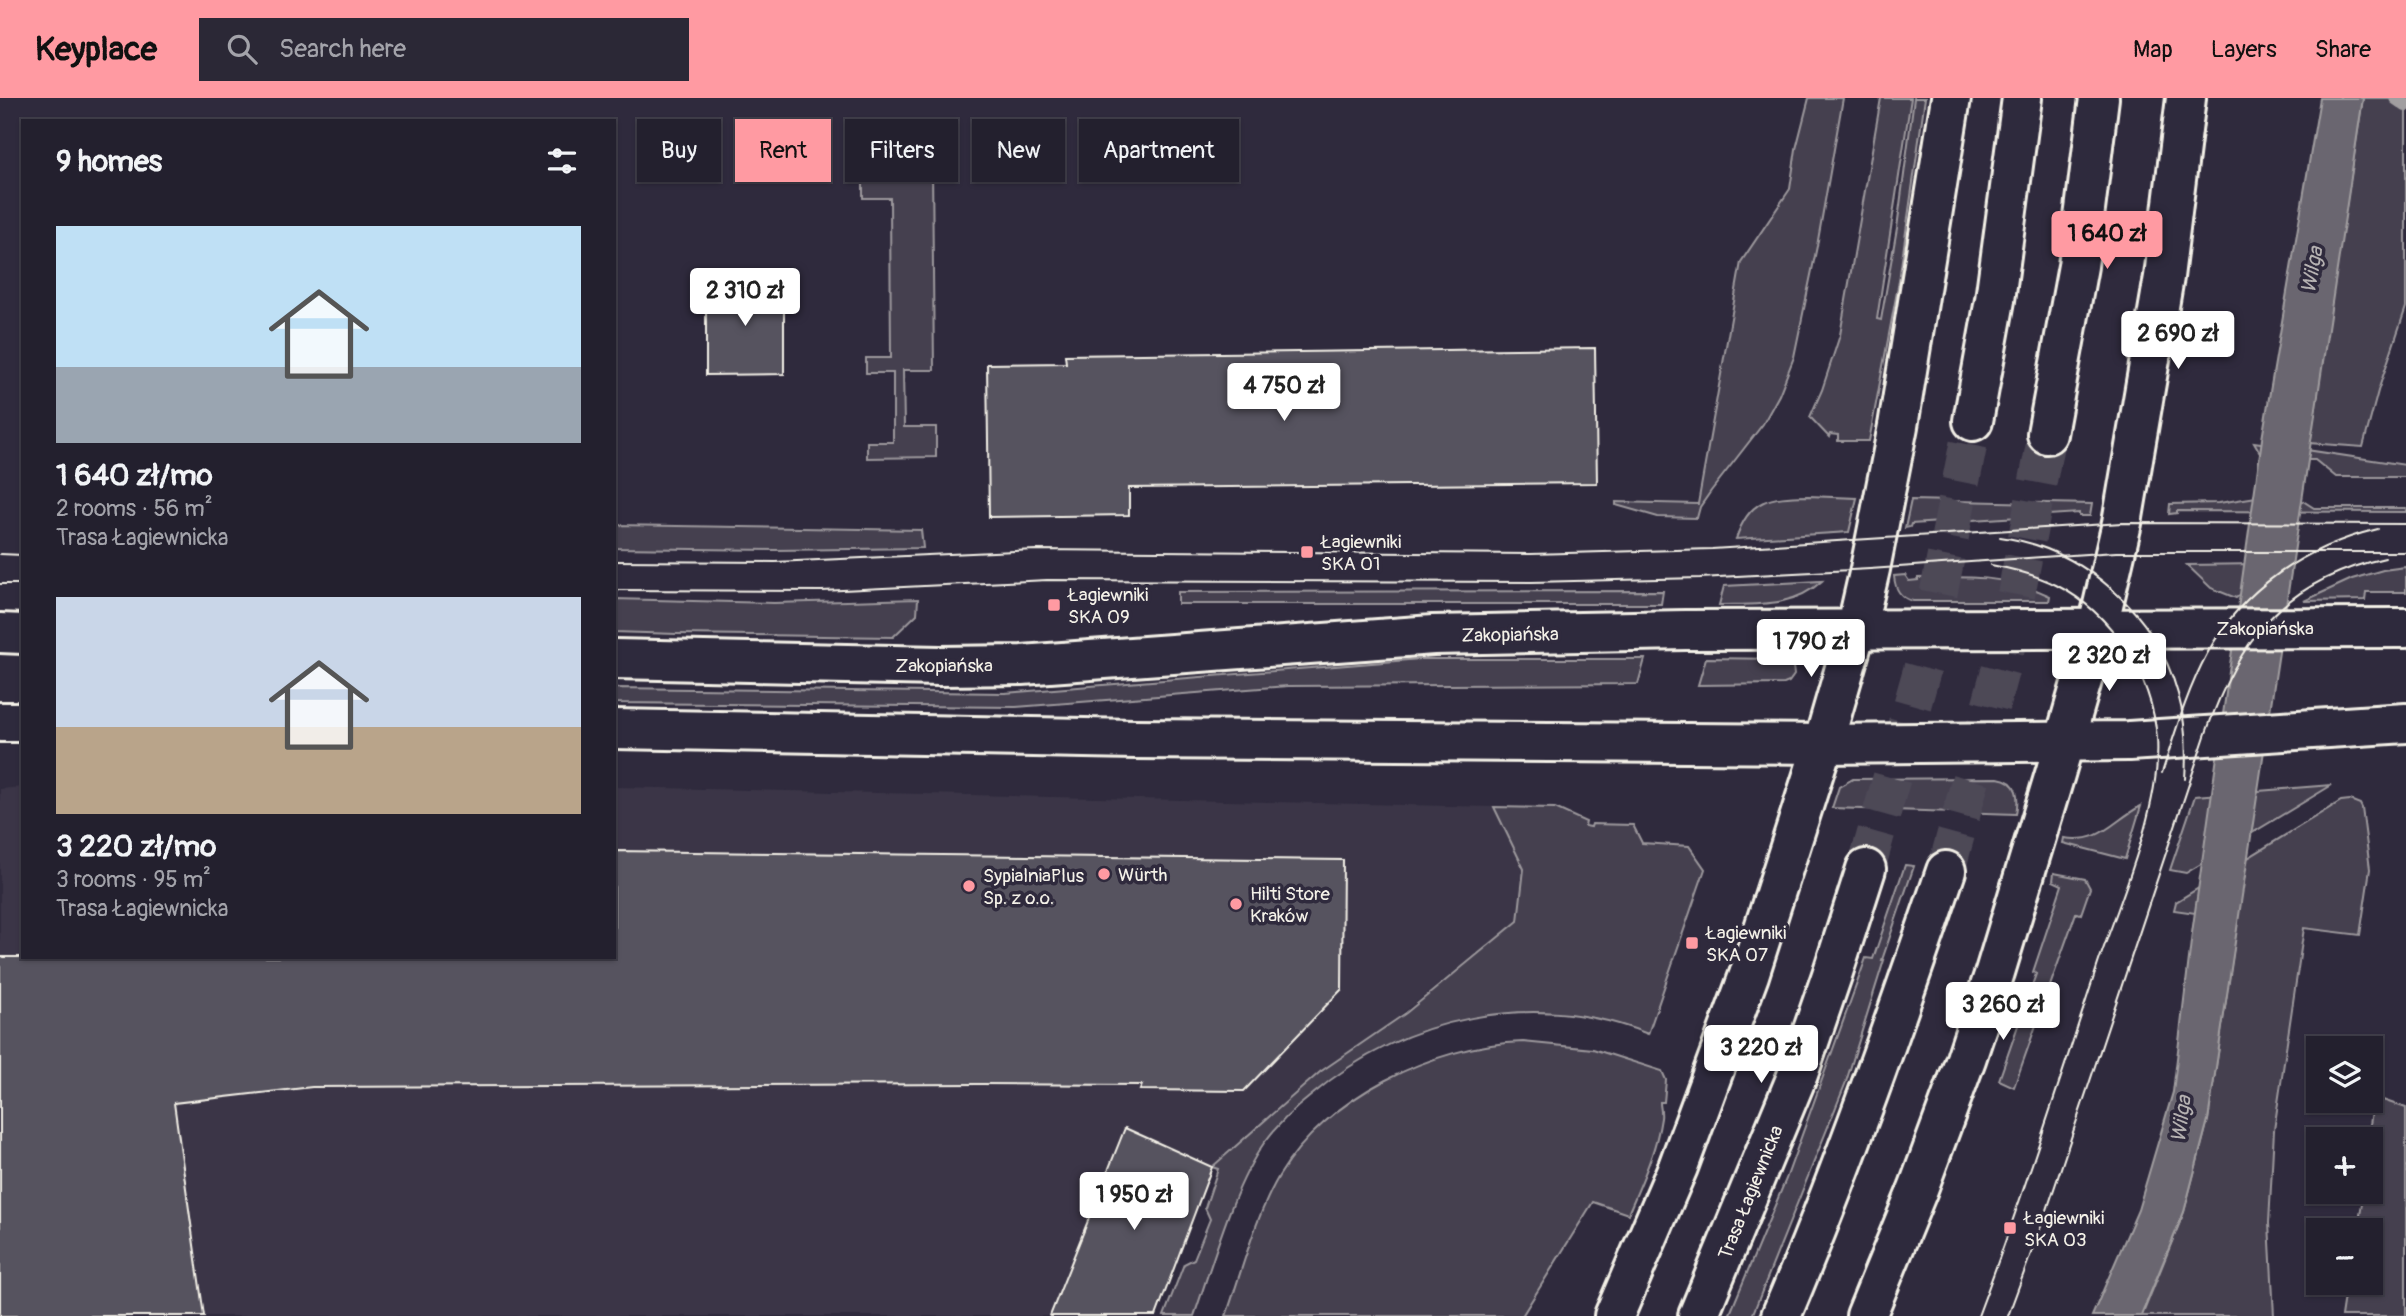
<!DOCTYPE html>
<html lang="en">
<head>
<meta charset="utf-8">
<style>
  :root { --surface:#23202e; --page:#2b2836; --text:#f1f3f6; --muted:#a3a3aa; --line:#403e4a; --accent:#ff9aa2 }
  body { margin:0; font-family:Pangolin,sans-serif; background:var(--page); color:var(--text); height:100vh; display:flex; flex-direction:column; font-size:26px; white-space:nowrap }
  * { box-sizing:border-box; margin:0 }
  p { font-size:23px; color:var(--muted) }
  .icon { flex:none; width:38px; height:38px; fill:none; stroke:currentColor; stroke-width:2; stroke-linecap:round; stroke-linejoin:round }
  .map { position:relative; flex:1; overflow:hidden }
  .drawer { position:absolute; left:21px; top:21px; width:595px; height:840px; display:flex; flex-direction:column; background:var(--surface); border-radius:0px; box-shadow:0 2px 5px #0004,0 0 0 2px var(--line) }
  .drawer>* { flex:none }
  .hud { position:absolute; left:637px; top:21px; width:665px; height:63px; display:flex; gap:14px }
  .controls { position:absolute; left:2306px; top:938px; display:grid; gap:14px }
  .controls a { display:grid; place-items:center; width:77px; height:77px; border-radius:0px; background:var(--surface); box-shadow:0 2px 5px #0004,0 0 0 2px var(--line); font-size:35px }
  .price { position:absolute; translate:-50% -60px; padding:0 16px; border-radius:7px; background:#fff; color:#222; font-size:23px; line-height:46px; filter:drop-shadow(0 2px 4px #0008) }
  .price::after { content:''; position:absolute; left:50%; top:42px; width:21px; height:16px; margin-left:-10px; background:inherit; clip-path:polygon(0 0,100% 0,50% 100%) }
  .price.on { background:var(--accent); color:#111 }
  ul { padding:0; list-style:none }
  li { display:grid; align-content:center; gap:14px; height:371px; padding:0 35px }
  li span { display:grid; place-items:center; height:217px; border-radius:0px; color:#555 }
  li>.icon { margin-inline-start:auto }
  span .icon { width:126px; height:126px; fill:#fffc; stroke-width:1 }
  li b { font-size:30px }
  h2 { display:flex; justify-content:space-between; align-items:center; height:84px; padding:0 35px; font-size:30px }
  .chip { padding:0 24px; border-radius:0px; background:var(--surface); box-shadow:0 2px 5px #0004,0 0 0 2px var(--line); font-size:24px; line-height:63px }
  .chip.on { background:var(--accent); color:#111 }
  header { display:flex; align-items:center; gap:42px; box-sizing:border-box; height:98px; padding:0 35px; background:var(--accent); color:#111 }
  header strong { font-size:33px }
  nav { display:flex; gap:38px; margin-inline-start:auto; font-size:24px }
  .search { width:490px; height:63px; background:var(--page); display:flex; align-items:center; gap:18px; box-sizing:border-box; padding:0 24px; border-radius:0px; color:var(--muted); font-size:26px }
  .map>svg:first-child { display:block }
</style>
</head>
<body>
<header>
<strong>Keyplace</strong>
<div class="search"><svg class="icon" aria-label="search" viewBox="0 0 24 24"><circle cx="10" cy="10" r="6"/><path d="M15 15l6 6"/></svg>Search here</div>
<nav><a>Map</a><a>Layers</a><a>Share</a></nav>
</header>
<div class="map">
<svg width="2406" height="1218" viewBox="0 0 2406 1218">
  <rect width="100%" height="100%" fill="#2f2a3d"/>
  <filter id="ink" filterUnits="userSpaceOnUse"><feTurbulence type="fractalNoise" baseFrequency=".0143" numOctaves="2"/><feDisplacementMap in="SourceGraphic" scale="14" xChannelSelector="R" yChannelSelector="G"/><feConvolveMatrix kernelMatrix="1 2 1 2 8 2 1 2 1" color-interpolation-filters="sRGB"/></filter>
  <g filter="url(#ink)">
    <path fill="#3b3647" d="M 23,689 L 23,859 L 614,859 L 614,689 L 1494,709 L 1524,771 L 1518,822 L 1212,1069 L 1156,1218 L 0,1218 L 0,691 Z"/>
    <g fill="#454050" stroke="#9c989c" stroke-width="2">
      <path d="M 1809,0 L 1843,0 L 1817,148 L 1794,259 L 1779,297 L 1763,326 L 1711,393 L 1700,409 L 1697,420 L 1658,419 L 1616,407 L 1616,404 L 1698,406 L 1741,164 L 1790,91 L 1796,51 Z"/>
      <path d="M 1881,0 L 1911,0 L 1877,221 L 1881,222 L 1897,130 L 1914,0 L 1925,0 L 1899,183 L 1869,343 L 1838,343 L 1838,337 L 1830,336 L 1829,339 L 1810,319 L 1822,292 L 1840,237 Z"/>
      <path d="M 2363,0 L 2406,0 L 2406,209 L 2378,293 L 2363,349 L 2309,345 Z"/>
      <path d="M 932,68 L 934,272 L 903,272 L 904,329 L 936,329 L 936,359 L 867,360 L 867,344 L 893,344 L 893,275 L 866,275 L 866,260 L 891,260 L 890,100 L 863,100 L 863,69 Z"/>
      <path d="M 2254,344 L 2406,367 L 2406,379 L 2336,379 L 2315,362 L 2274,362 L 2262,358 Z"/>
      <path d="M 2281,395 L 2292,396 L 2314,410 L 2406,410 L 2406,414 L 2177,413 L 2177,415 L 2169,416 L 2170,406 L 2219,405 Z"/>
      <path d="M 1808,398 L 1857,400 L 1849,434 L 1736,441 C 1749,400 1770,399 1808,398 Z"/>
      <path d="M 1911,402 L 2092,406 L 2090,418 L 2079,418 L 2079,415 L 1911,426 L 1910,429 L 1905,430 Z"/>
      <path d="M 614,427 L 921,432 L 923,450 L 775,452 L 614,450 Z"/>
      <path d="M 2261,466 L 2267,473 L 2236,500 L 2211,490 L 2187,467 Z"/>
      <path d="M 2406,469 L 2406,494 L 2366,494 L 2365,502 L 2304,503 L 2352,481 L 2383,472 Z"/>
      <path d="M 1905,477 L 1909,483 L 1918,482 L 1918,480 C 1965,478 2007,477 2050,498 L 2049,503 L 1913,503 C 1899,500 1895,490 1894,478 Z"/>
      <path d="M 1822,483 C 1793,510 1756,506 1719,507 L 1724,488 Z"/>
      <path d="M 1663,493 L 1661,506 L 1178,506 L 1178,494 Z"/>
      <path d="M 614,501 L 774,505 L 918,501 L 917,516 L 893,539 L 677,536 L 614,534 Z"/>
      <path d="M 1706,560 L 1783,561 L 1793,568 L 1794,577 L 1789,584 L 1784,586 L 1698,587 Z"/>
      <path d="M 1420,561 L 1645,561 L 1638,586 L 1288,588 L 1016,609 L 614,605 L 614,590 L 1005,595 Z"/>
      <path d="M 1998,680 C 2019,683 2019,700 2016,716 L 1832,710 L 1839,689 L 1853,681 Z"/>
      <path d="M 2332,687 L 2186,775 L 2170,772 L 2195,698 Z"/>
      <path d="M 2350,702 L 2360,706 L 2362,710 L 2370,771 L 2360,837 L 2304,830 L 2274,1032 L 2269,1125 L 2274,1218 L 2142,1218 L 2184,1114 L 2208,1022 L 2238,821 L 2174,812 L 2176,804 L 2341,703 Z"/>
      <path d="M 2141,708 L 2125,761 L 2063,745 L 2064,740 C 2102,746 2112,723 2141,708 Z"/>
      <path d="M 1494,709 L 1555,710 L 1586,724 L 1585,728 L 1591,729 L 1592,726 L 1633,727 L 1642,745 L 1689,748 L 1705,771 L 1648,936 C 1534,891 1405,918 1313,996 C 1295,1010 1277,1027 1264,1045 C 1232,1091 1213,1164 1194,1218 L 1164,1218 L 1184,1166 L 1194,1161 L 1210,1121 L 1205,1110 L 1218,1071 L 1212,1069 L 1320,974 L 1406,915 L 1518,823 L 1524,771 Z"/>
      <path d="M 1905,767 L 1914,768 L 1882,862 L 1884,862 L 1846,984 L 1752,1218 L 1729,1218 L 1786,1081 L 1866,860 L 1873,861 Z"/>
      <path d="M 2054,775 L 2085,781 L 2090,790 L 2081,816 L 2076,815 L 2014,989 L 1999,982 L 2036,876 L 2033,874 L 2062,787 L 2053,783 Z"/>
      <path d="M 1523,944 L 1593,951 L 1662,973 L 1666,982 L 1664,1004 L 1660,1004 C 1660,1010 1662,1014 1661,1020 C 1656,1054 1641,1085 1628,1116 L 1593,1104 L 1522,1218 L 1226,1218 C 1242,1173 1255,1119 1279,1078 C 1326,999 1433,947 1523,944 Z"/>
      <path d="M 2374,999 L 2406,1010 L 2406,1218 L 2341,1218 L 2346,1185 L 2371,1185 L 2371,1132 L 2354,1132 L 2363,1121 L 2360,1117 L 2364,1094 L 2371,1094 L 2371,1041 L 2368,1041 Z"/>
    </g>
    <path fill="#6a6670" stroke="#a19ea0" stroke-width="2" d="M 2320,0 L 2363,0 L 2208,1022 L 2184,1114 L 2141,1218 L 2092,1218 L 2138,1112 L 2173,994 L 2192,835 L 2262,341 Z"/>
    <g fill="none" stroke-linecap="round" stroke-linejoin="round">
      <path stroke="#a19ea0" stroke-width="14" d="M 2396,0 L 2406,7"/>
    </g>
    <g fill="#56525f" stroke="#f4f1e8" stroke-width="2">
      <path d="M 784,182 L 784,276 L 706,277 L 706,183 Z"/>
      <path d="M 1595,250 L 1597,385 L 1129,390 L 1129,417 L 989,419 L 987,266 L 1066,265 L 1065,257 Z"/>
      <path d="M 614,753 L 1343,762 L 1342,891 L 1244,993 L 1140,992 L 1142,987 L 980,986 L 312,989 L 174,1005 L 204,1218 L 0,1218 L 0,859 L 614,859 Z"/>
      <path d="M 1125,1030 L 1212,1069 L 1156,1218 L 1050,1218 Z"/>
    </g>
    <g fill="none" stroke-linecap="round" stroke-linejoin="round">
      <g stroke="#4d4857" stroke-width="38" stroke-dasharray="38 19" stroke-linecap="butt">
        <path d="M 1866,771 L 1926,558 L 1973,323"/>
        <path d="M 1946,773 L 2005,554 L 2047,336"/>
      </g>
      <g stroke="#f4f1e8" stroke-width="44">
        <g id="major">
          <path d="M 1973,323 L 1995,202 L 2022,0"/>
          <path d="M 2047,336 L 2078,168 L 2099,0"/>
          <path d="M 0,535 L 23,536"/>
          <path d="M 614,561 L 940,568 L 1022,567 L 1433,537 L 1685,532 L 2406,530"/>
          <path d="M 0,624 L 23,624"/>
          <path d="M 614,631 L 1135,641 L 1823,646 L 2129,643 L 2406,625"/>
          <path d="M 1614,1218 L 1678,1069 L 1749,877 L 1823,646 L 1856,532 L 1870,471 L 1898,328 L 1951,0"/>
          <path d="M 1698,1218 L 1798,976 L 1833,874 L 1866,771"/>
          <path d="M 1781,1218 C 1843,1072 1895,923 1946,773"/>
          <path d="M 1866,1218 L 1918,1091 L 1966,961 L 1995,874 L 2055,676 L 2100,520 L 2122,425 L 2164,179 L 2186,0"/>
        </g>
      </g>
      <use href="#major" stroke="#2f2a3d" stroke-width="38"/>
      <g stroke="#f4f1e8" stroke-width="2">
        <path d="M 2000,439 C 2083,450 2156,515 2178,596 C 2186,624 2187,652 2185,681"/>
        <path d="M 0,456 L 23,457"/>
        <path d="M 614,463 L 775,464 L 1036,452 L 1531,456 L 1712,451 L 2122,425 L 2406,426"/>
        <path d="M 0,486 L 23,486"/>
        <path d="M 614,492 L 822,493 L 1047,482 L 1532,484 L 1700,480 L 1870,471 L 2116,454 L 2406,454"/>
        <path d="M 2162,675 C 2175,635 2187,593 2207,556 C 2242,490 2307,448 2378,431"/>
        <path d="M 1978,1218 C 2022,1101 2060,982 2099,863 C 2121,800 2162,706 2157,640 C 2152,578 2112,515 2056,487 C 2036,477 2013,471 1991,467"/>
        <path d="M 2008,1218 L 2047,1112 L 2205,638 C 2238,542 2282,483 2385,460"/>
      </g>
    </g>
  </g>
  <g fill="#ff9aa2" stroke="#2f2a3d" stroke-width="2.5">
    <rect x="1300" y="447" width="14" height="14" rx="3.5"/>
    <rect x="1047" y="500" width="14" height="14" rx="3.5"/>
    <circle cx="1104" cy="776" r="7"/>
    <circle cx="969" cy="788" r="7"/>
    <circle cx="1236" cy="806" r="7"/>
    <rect x="1685" y="838" width="14" height="14" rx="3.5"/>
    <rect x="2003" y="1123" width="14" height="14" rx="3.5"/>
  </g>
  <g text-anchor="middle" stroke-width="7" stroke-linejoin="round" paint-order="stroke">
    <g font-size="19" fill="#f4f1e8" stroke="#2f2a3d" text-anchor="start">
      <text x="1321" y="450">Łagiewniki<tspan x="1321" dy="22">SKA 01</tspan></text>
      <text x="1068" y="503">Łagiewniki<tspan x="1068" dy="22">SKA 09</tspan></text>
      <text x="1118" y="783">Würth</text>
      <text x="983" y="784">SypialniaPlus<tspan x="983" dy="22">Sp. z o.o.</tspan></text>
      <text x="1250" y="802">Hilti Store<tspan x="1250" dy="22">Kraków</tspan></text>
      <text x="1706" y="841">Łagiewniki<tspan x="1706" dy="22">SKA 07</tspan></text>
      <text x="2024" y="1126">Łagiewniki<tspan x="2024" dy="22">SKA 03</tspan></text>
    </g>
    <g font-size="19" fill="#f4f1e8" stroke="#2f2a3d">
      <text x="2265" y="537">Zakopiańska</text>
      <text transform="translate(1510 536) rotate(-1)" y="7">Zakopiańska</text>
      <text x="944" y="574">Zakopiańska</text>
      <text transform="translate(1750 1094) rotate(-68)" y="7">Trasa Łagiewnicka</text>
    </g>
    <g font-size="21" font-style="italic" fill="#b6b2b2" stroke="#2f2a3d">
      <text transform="translate(2312 172) rotate(-80)" y="7">Wilga</text>
      <text transform="translate(2181 1021) rotate(-82)" y="7">Wilga</text>
    </g>
  </g>
</svg>
<div class="controls">
<a><svg class="icon" aria-label="layers" viewBox="0 0 24 24"><path d="M12 4l9 5-9 5-9-5zM3 14l9 5 9-5"/></svg></a>
<a>+</a>
<a>−</a>
</div>
<b class="price on" style="left:2107px;top:173px">1 640 zł</b>
<b class="price" style="left:745px;top:230px">2 310 zł</b>
<b class="price" style="left:2178px;top:273px">2 690 zł</b>
<b class="price" style="left:1284px;top:325px">4 750 zł</b>
<b class="price" style="left:1811px;top:581px">1 790 zł</b>
<b class="price" style="left:2109px;top:595px">2 320 zł</b>
<b class="price" style="left:2003px;top:944px">3 260 zł</b>
<b class="price" style="left:1761px;top:987px">3 220 zł</b>
<b class="price" style="left:1134px;top:1134px">1 950 zł</b>
<div class="hud">
<a class="chip">Buy</a>
<a class="chip on">Rent</a>
<a class="chip">Filters</a>
<a class="chip">New</a>
<a class="chip">Apartment</a>
</div>
<section class="drawer">
<h2>9 homes<svg class="icon" aria-label="filters" viewBox="0 0 24 24"><path d="M4 7h16M4 17h16"/><circle cx="9" cy="7" r="2"/><circle cx="15" cy="17" r="2"/></svg></h2>
<ul>
<li><span style="background:linear-gradient(#bfe0f5 65%,#9aa5b1 0)"><svg class="icon" aria-label="home" viewBox="0 0 24 24"><path d="M3 11l9-7 9 7M6 9v11h12V9"/></svg></span><div><b>1 640 zł/mo</b><p>2 rooms · 56 m²</p><p>Trasa Łagiewnicka</p></div></li>
<li><span style="background:linear-gradient(#c9d6e8 60%,#b9a48a 0)"><svg class="icon" aria-label="home" viewBox="0 0 24 24"><path d="M3 11l9-7 9 7M6 9v11h12V9"/></svg></span><div><b>3 220 zł/mo</b><p>3 rooms · 95 m²</p><p>Trasa Łagiewnicka</p></div></li>
</ul>
</section>
</div>
</body>
</html>
